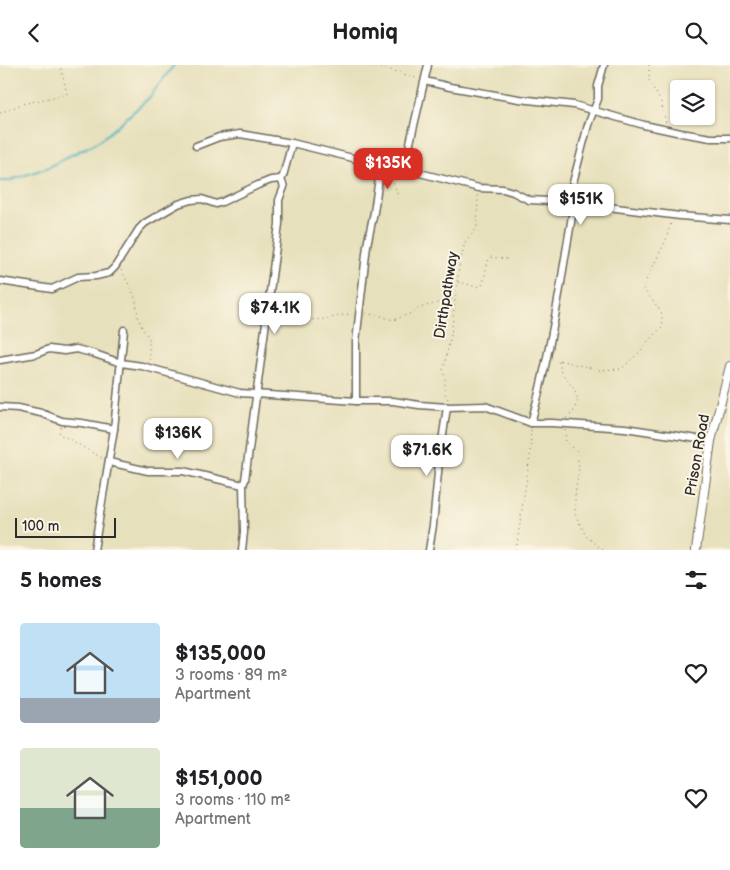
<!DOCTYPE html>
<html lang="en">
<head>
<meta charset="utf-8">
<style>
  :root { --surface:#fff; --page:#f6f6f6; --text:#202124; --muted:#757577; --accent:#d93025 }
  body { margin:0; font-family:"Balsamiq Sans",sans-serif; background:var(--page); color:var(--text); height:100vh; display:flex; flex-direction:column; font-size:19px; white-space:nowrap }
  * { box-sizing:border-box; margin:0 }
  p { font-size:16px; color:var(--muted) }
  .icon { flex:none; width:28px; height:28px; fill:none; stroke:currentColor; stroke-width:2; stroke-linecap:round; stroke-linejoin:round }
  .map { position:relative; height:485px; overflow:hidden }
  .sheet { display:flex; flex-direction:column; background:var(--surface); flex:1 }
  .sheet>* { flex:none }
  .fabs { position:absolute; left:670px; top:15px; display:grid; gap:10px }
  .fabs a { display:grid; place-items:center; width:45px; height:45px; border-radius:5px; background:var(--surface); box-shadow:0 1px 4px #0004; font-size:25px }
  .scale { position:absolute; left:15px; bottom:12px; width:101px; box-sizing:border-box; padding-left:5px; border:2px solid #2b2b2b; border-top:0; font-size:14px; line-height:18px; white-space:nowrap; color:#2b2b2b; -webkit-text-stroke:4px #fcf5e5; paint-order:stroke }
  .price { position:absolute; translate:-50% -42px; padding:0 11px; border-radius:10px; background:#fff; color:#222; font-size:16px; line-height:32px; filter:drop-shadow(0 1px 2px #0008) }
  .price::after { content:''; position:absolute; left:50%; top:30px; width:15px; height:11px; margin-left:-8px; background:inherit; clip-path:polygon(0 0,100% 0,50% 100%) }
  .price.selected { background:var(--accent); color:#fff }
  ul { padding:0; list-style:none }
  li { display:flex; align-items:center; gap:15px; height:125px; padding:0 20px }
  li span { display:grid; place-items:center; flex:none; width:140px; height:100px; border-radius:5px; color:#555 }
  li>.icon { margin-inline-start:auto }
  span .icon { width:60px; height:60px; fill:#fffc; stroke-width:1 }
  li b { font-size:21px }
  h2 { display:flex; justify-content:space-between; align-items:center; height:60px; padding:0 20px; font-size:21px }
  header { display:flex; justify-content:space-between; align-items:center; height:65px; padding:0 20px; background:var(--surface); font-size:22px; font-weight:700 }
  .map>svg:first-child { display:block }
</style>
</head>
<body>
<header><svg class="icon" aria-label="back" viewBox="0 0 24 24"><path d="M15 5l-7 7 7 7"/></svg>Homiq<svg class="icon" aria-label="search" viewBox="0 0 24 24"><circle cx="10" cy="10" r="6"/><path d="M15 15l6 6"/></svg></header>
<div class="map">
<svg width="730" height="485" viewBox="0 0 730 485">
  <rect width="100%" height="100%" fill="#fcf5e5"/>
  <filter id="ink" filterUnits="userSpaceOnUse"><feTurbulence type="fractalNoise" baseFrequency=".02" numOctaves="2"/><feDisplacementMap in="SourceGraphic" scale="10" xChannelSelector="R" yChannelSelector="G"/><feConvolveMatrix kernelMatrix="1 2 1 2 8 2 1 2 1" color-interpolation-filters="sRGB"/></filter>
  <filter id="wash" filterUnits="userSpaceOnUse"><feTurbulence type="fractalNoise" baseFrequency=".0096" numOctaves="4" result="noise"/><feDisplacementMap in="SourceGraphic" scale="20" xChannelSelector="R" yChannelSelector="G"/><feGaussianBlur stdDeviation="1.12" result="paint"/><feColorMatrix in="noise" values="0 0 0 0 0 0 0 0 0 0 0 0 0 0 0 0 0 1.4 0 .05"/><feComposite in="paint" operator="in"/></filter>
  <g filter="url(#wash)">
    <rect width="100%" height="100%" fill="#e7e0bc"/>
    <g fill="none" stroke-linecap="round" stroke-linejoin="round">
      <path stroke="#43b1be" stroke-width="2" d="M 0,116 L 8,116 L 49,102 L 69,91 L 94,79 L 107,70 L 149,33 L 174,0"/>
    </g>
  </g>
  <g filter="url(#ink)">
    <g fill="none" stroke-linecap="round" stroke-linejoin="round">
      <g stroke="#6d6a5e" stroke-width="9">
        <g id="minor">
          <path d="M 425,16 L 450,22 L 519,34 L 574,40 L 644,60 L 681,68 L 711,73 L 730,73"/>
          <path d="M 196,81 L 219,72 L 240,69 L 292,78 L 381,100 L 404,104 L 479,123 L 503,124 L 513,127 L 529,135 L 568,137 L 680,151 L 730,155"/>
          <path d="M 404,104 L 428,0"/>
          <path d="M 568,137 L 588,60 L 598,34 L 598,21 L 604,0"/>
          <path d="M 0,216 L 52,224 L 78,212 L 96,211 L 109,208 L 115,202 L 139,164 L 145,158 L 178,139 L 191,135 L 202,134 L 216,139 L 222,137 L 258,120 L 271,115 L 281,114"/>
          <path d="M 0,295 L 36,289 L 49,284 L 64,286 L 76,284 L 92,288 L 121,298 L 142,301 L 240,328 L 356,336 L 393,336 L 419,340 L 447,342 L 485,341 L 531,358 L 552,358 L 625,363 L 711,376"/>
          <path d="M 356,336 L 356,277 L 367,180 L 374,147 L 381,100"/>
          <path d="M 0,342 L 18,343 L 41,348 L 62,356 L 82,358 L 114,364"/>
          <path d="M 531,358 C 544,312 553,265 561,218 C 565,191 570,165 574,138"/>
          <path d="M 109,397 L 148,406 L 183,406 L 243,420"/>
          <path d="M 94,485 L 114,364 L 124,265"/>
          <path d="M 242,485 L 244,467 L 243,420 L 245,415 L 279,159 L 279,135 L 284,122 L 281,114 L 283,111 L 292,78"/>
          <path d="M 429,485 L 433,460 L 439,397 L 447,342"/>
        </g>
      </g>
      <g stroke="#6d6a5e" stroke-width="10">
        <path id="tertiary" d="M 696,485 L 711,376 L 730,301"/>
      </g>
      <g stroke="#6d6a5e" stroke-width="1" stroke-dasharray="1 4" stroke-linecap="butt">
        <path d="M 366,0 L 391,5 L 419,14"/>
        <path d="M 388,0 L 390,4"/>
        <path d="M 649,0 L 649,15 L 661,37 L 666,58"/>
        <path d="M 0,48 L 22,39 L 67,29 L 60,0"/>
        <path d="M 396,109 L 393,116 L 397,128 L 399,136"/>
        <path d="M 121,205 L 132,225 L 136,236 L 138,252 L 143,265 L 149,273 L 149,297"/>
        <path d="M 458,217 L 471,220 L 475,222 L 482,220 C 486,211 485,201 490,192 L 507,194"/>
        <path d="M 273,249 C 283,253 313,256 325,254 C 334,253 343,249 352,249"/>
        <path d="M 366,249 L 378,250 L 393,255 L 412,248 L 419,243 L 455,233"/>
        <path d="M 448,334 L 445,329 L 445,313 L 443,306 L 451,270 L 459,202 L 465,177 L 477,163 L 477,157 L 478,129"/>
        <path d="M 566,353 L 573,348 L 578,335 L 574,324 L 562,308 L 558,295 L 599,305 L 621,304 L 640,287 L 648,276 L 663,261 L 661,246 L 644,225 L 644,220 L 666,175 L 670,160 L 673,157"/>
        <path d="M 61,362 L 59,369 C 74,376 87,385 102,393"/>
        <path d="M 565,365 L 566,377 L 577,386 L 579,404 L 575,430 L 575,449 L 586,471 L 603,485"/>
        <path d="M 516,485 L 530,391 L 531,364"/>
      </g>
      <use href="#minor" stroke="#fff" stroke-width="6"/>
      <use href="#tertiary" stroke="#fff" stroke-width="8"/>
    </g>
  </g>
  <g text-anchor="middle" stroke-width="4" stroke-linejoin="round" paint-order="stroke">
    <g font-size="15" fill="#2b2b2b" stroke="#fcf5e5">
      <text transform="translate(446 230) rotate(-81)" y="5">Dirthpathway</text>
      <text transform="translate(697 390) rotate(-80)" y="5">Prison Road</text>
    </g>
  </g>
</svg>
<div class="fabs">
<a><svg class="icon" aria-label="layers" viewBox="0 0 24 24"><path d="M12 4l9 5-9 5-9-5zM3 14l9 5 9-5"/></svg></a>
</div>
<div class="scale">100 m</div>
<b class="price selected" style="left:388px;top:125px">$135K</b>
<b class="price" style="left:581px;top:161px">$151K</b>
<b class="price" style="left:275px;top:270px">$74.1K</b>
<b class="price" style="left:178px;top:395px">$136K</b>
<b class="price" style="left:427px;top:412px">$71.6K</b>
</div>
<section class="sheet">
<h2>5 homes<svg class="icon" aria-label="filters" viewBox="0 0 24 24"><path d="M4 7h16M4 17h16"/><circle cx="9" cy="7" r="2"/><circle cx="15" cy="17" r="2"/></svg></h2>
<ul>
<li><span style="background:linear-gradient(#bfe0f5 75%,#9aa5b1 0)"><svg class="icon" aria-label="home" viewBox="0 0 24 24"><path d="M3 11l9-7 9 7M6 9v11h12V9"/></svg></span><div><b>$135,000</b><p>3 rooms · 89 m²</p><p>Apartment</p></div><svg class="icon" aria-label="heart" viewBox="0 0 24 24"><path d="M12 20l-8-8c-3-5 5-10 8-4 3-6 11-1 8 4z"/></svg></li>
<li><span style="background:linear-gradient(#dfe7d0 60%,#7fa58c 0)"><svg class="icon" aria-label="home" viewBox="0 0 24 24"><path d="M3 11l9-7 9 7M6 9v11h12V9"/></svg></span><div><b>$151,000</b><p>3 rooms · 110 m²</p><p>Apartment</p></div><svg class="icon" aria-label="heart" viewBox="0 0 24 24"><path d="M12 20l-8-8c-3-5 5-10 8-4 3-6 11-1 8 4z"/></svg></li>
</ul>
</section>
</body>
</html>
